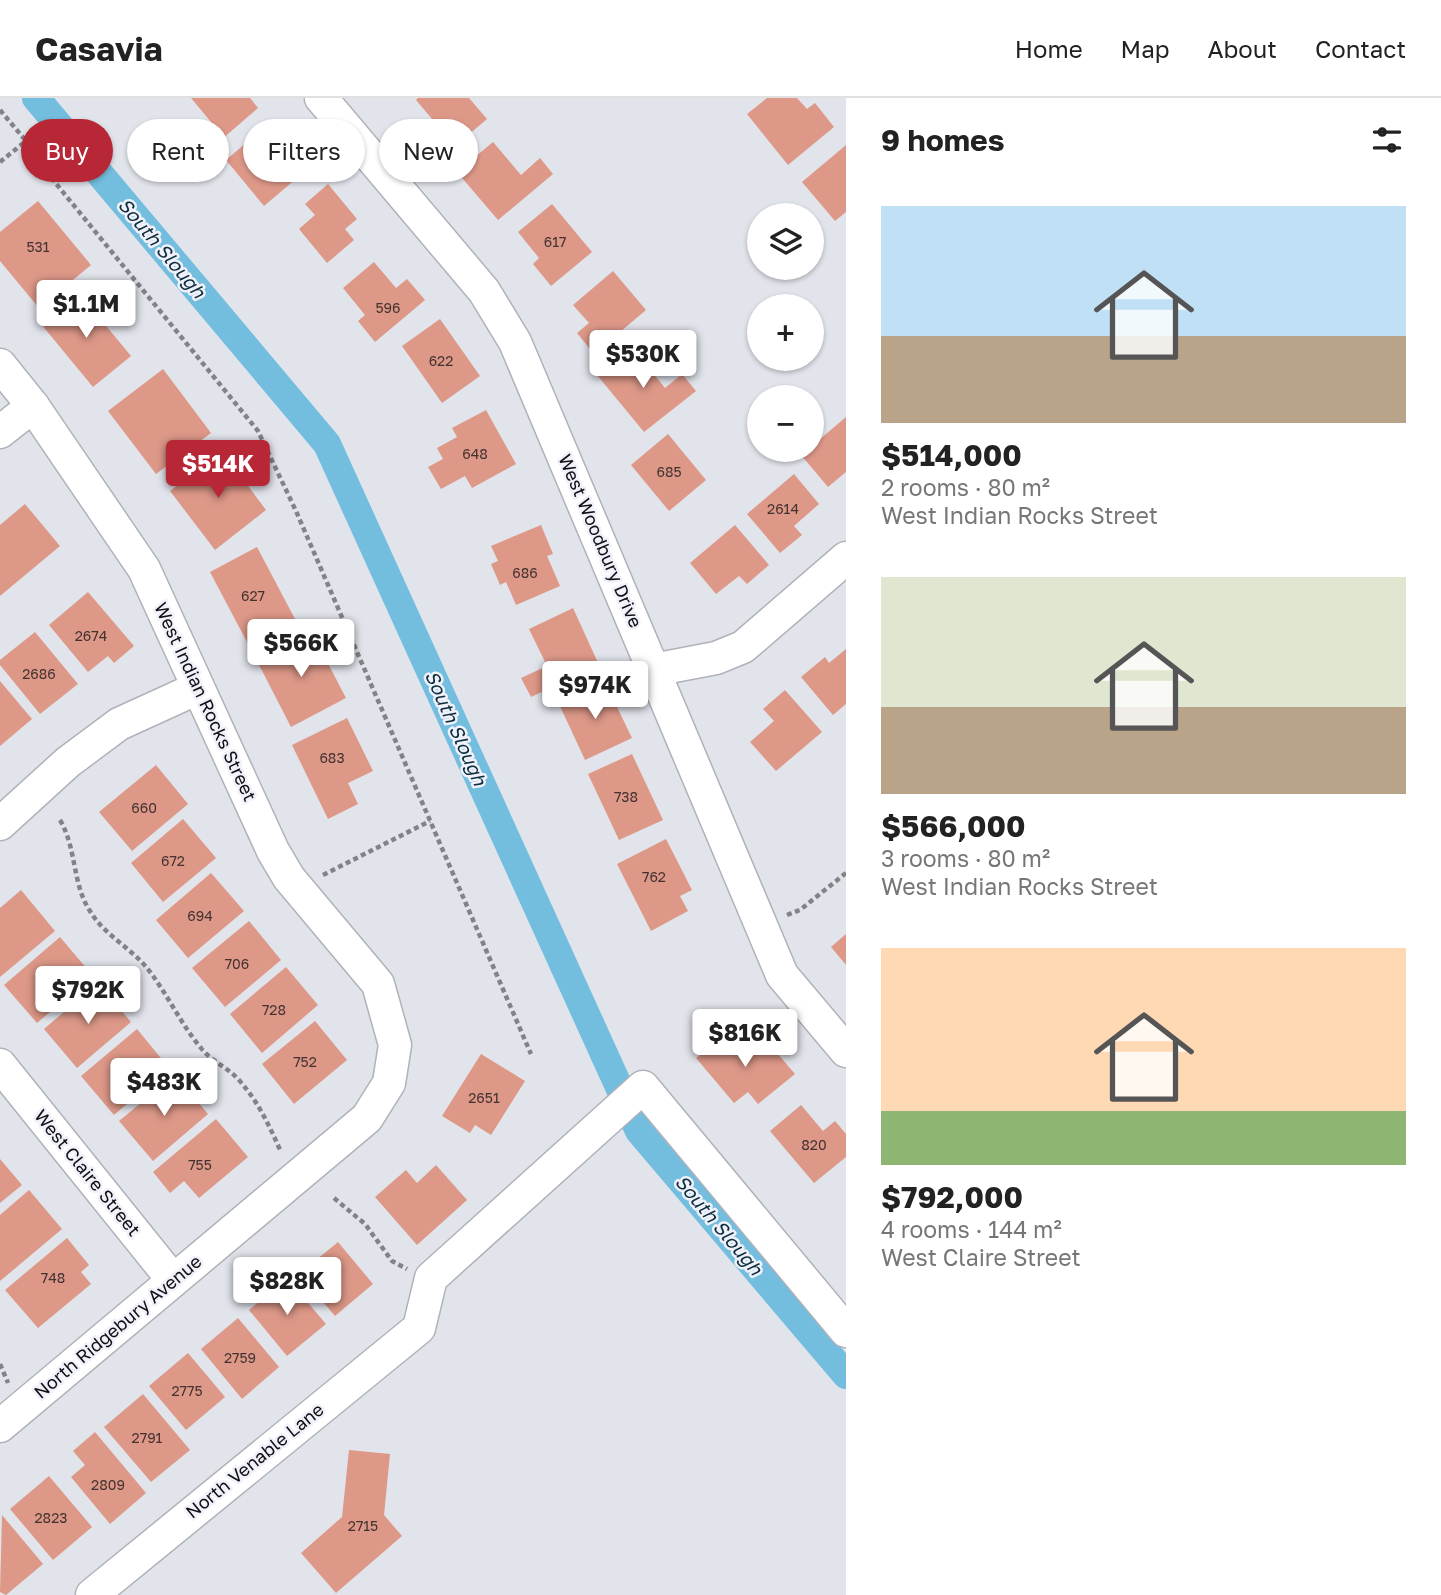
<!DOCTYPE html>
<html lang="en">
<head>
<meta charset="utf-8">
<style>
  :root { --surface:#fff; --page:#f6f6f6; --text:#222; --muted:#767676; --line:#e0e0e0; --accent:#b82736 }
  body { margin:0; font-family:"Golos Text",sans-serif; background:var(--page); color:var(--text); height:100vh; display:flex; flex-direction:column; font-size:26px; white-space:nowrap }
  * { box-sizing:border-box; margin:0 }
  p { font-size:23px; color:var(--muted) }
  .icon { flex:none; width:38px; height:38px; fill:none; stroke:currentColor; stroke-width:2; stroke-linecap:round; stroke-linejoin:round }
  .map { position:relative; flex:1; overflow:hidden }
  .side { display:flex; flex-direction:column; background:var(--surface); width:595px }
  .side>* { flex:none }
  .top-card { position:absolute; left:21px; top:21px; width:665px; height:63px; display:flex; gap:14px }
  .tools { position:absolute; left:747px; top:105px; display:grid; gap:14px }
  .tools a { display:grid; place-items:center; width:77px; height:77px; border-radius:50%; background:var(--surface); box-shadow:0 2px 5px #0004; font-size:35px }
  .price { position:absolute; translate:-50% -60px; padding:0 16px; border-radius:7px; background:#fff; color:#222; font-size:23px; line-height:46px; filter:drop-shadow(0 2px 4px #0008) }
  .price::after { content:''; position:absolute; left:50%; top:42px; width:21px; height:16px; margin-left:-10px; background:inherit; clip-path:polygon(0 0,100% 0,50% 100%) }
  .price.active { background:var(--accent); color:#fff }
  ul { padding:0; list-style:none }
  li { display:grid; align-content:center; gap:14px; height:371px; padding:0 35px }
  li span { display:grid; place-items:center; height:217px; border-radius:0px; color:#555 }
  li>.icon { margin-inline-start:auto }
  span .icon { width:126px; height:126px; fill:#fffc; stroke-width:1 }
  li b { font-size:30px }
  h2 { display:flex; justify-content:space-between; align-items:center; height:84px; padding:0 35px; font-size:30px }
  .pill { padding:0 24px; border-radius:32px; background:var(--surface); box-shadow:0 2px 5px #0004; font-size:24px; line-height:63px }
  .pill.active { background:var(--accent); color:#fff }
  header { display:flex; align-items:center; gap:42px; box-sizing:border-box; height:98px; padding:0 35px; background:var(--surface); border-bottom:2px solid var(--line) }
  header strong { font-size:33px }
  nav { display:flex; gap:38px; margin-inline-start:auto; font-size:24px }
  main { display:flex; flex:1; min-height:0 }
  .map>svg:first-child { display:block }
</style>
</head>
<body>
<header>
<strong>Casavia</strong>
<nav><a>Home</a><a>Map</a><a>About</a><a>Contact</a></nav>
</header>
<main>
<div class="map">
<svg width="846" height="1497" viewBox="0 0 846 1497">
  <rect width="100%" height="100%" fill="#e2e4ec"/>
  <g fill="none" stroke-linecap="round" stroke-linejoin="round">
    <path stroke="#73bdde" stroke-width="28" d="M 36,0 L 327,346 L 639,1033 L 846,1277"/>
  </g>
  <g fill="#dd9888">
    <path d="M 191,0 L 250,0 L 258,10 L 207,54 L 194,38 L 211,24 Z"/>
    <path d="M 418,0 L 469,0 L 487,21 L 442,59 L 425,39 L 438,28 L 416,2 Z"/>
    <path d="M 767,0 L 797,0 L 807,11 L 815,5 L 834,29 L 788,67 L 747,16 Z"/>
    <path d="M 253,39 L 273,63 L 292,47 L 310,69 L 264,108 L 226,62 Z"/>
    <path d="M 493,44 L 521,77 L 540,60 L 553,76 L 498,122 L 457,74 Z"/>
    <path d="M 846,47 L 846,114 L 835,123 L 802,84 Z"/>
    <path d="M 328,86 L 357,121 L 345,131 L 354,142 L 327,165 L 299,131 L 315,117 L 305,106 Z"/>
    <path d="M 38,103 L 91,167 L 39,210 L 0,163 L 0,134 Z"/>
    <path d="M 552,106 L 592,154 L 551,188 L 533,166 L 539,160 L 518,134 Z"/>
    <path d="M 374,164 L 396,190 L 407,181 L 425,202 L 375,244 L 358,223 L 365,217 L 343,190 Z"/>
    <path d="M 613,173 L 646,212 L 594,256 L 577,235 L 589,225 L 573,207 Z"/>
    <path d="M 79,195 L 131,258 L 93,289 L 41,226 Z"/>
    <path d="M 440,221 L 480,278 L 442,305 L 402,248 Z"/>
    <path d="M 632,249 L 665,290 L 682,276 L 696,293 L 644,334 L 597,277 Z"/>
    <path d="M 163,271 L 211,335 L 156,376 L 108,313 Z"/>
    <path d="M 486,312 L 516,366 L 472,390 L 465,378 L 441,391 L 428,369 L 443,361 L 437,350 L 457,339 L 452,330 Z"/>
    <path d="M 846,319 L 846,374 L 828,389 L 801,357 L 812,352 L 812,348 Z"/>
    <path d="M 668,336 L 706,382 L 669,413 L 631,367 Z"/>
    <path d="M 222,353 L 266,412 L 215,452 L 170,393 Z"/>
    <path d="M 794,376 L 819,406 L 794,428 L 802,437 L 780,455 L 747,416 Z"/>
    <path d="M 25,406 L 60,448 L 0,498 L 0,427 Z"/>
    <path d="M 541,427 L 553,456 L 547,458 L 560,488 L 516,507 L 506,484 L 500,487 L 491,466 L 498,463 L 491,448 Z"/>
    <path d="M 735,427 L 769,467 L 747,486 L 739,478 L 716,496 L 690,465 Z"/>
    <path d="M 257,449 L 295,521 L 248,546 L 210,474 Z"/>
    <path d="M 88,494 L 134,548 L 114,565 L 108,558 L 88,574 L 49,527 Z"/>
    <path d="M 573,510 L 599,567 L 531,599 L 521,580 L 547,568 L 529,531 Z"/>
    <path d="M 311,533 L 346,600 L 291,629 L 256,561 Z"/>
    <path d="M 35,534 L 78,586 L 40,616 L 0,567 L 0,562 Z"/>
    <path d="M 846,551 L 846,606 L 833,617 L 801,579 L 825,559 L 829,565 Z"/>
    <path d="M 0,583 L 32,621 L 0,648 Z"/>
    <path d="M 605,584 L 632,640 L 585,662 L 559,606 Z"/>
    <path d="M 785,592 L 822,634 L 776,673 L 750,644 L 774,623 L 763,611 Z"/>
    <path d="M 347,620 L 373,673 L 348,685 L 358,706 L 328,721 L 292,647 Z"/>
    <path d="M 632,656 L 663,722 L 619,742 L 588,676 Z"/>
    <path d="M 156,667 L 188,706 L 132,753 L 99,714 Z"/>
    <path d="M 183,721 L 216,760 L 163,804 L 131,765 Z"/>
    <path d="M 666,741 L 692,792 L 680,798 L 688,813 L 651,833 L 617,766 Z"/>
    <path d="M 211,775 L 244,813 L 188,860 L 156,822 Z"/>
    <path d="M 21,792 L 55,833 L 0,879 L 0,810 Z"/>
    <path d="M 249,823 L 281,862 L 225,909 L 192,870 Z"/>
    <path d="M 846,836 L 846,867 L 831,849 Z"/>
    <path d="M 60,839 L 93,878 L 37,925 L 4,887 Z"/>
    <path d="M 286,869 L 318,907 L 262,955 L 230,916 Z"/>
    <path d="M 98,885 L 131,924 L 77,970 L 44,931 Z"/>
    <path d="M 315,923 L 347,962 L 294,1006 L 262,966 Z"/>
    <path d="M 137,931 L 169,970 L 114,1017 L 81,978 Z"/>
    <path d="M 727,935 L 747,958 L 766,942 L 795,976 L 758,1006 L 748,994 L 734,1005 L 696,960 Z"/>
    <path d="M 481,956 L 525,983 L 491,1037 L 475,1027 L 470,1035 L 442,1018 Z"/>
    <path d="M 175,977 L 208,1016 L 153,1063 L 119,1023 Z"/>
    <path d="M 801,1007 L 823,1033 L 835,1023 L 846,1036 L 846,1059 L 814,1085 L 770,1033 Z"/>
    <path d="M 216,1021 L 248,1059 L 199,1100 L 184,1083 L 170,1095 L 153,1074 Z"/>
    <path d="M 0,1061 L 22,1087 L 0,1105 Z"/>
    <path d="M 436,1067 L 467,1102 L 417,1147 L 375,1099 L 406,1072 L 417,1085 Z"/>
    <path d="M 29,1092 L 62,1131 L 0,1183 L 0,1117 Z"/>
    <path d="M 67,1140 L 89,1167 L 81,1174 L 91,1186 L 38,1230 L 5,1192 Z"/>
    <path d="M 338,1144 L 373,1186 L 335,1218 L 299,1176 Z"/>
    <path d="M 287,1180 L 326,1226 L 287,1258 L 249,1212 Z"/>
    <path d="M 238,1220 L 279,1269 L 242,1301 L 201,1251 Z"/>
    <path d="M 188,1255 L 225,1299 L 186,1332 L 149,1288 Z"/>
    <path d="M 143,1296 L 190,1352 L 151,1384 L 104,1329 Z"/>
    <path d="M 95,1334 L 146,1395 L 110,1426 L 71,1379 L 85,1367 L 73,1353 Z"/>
    <path d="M 349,1352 L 390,1356 L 384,1417 L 402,1438 L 336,1495 L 301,1455 L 342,1419 Z"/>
    <path d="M 49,1378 L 92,1429 L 53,1462 L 10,1411 Z"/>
    <path d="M 2,1417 L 43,1466 L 6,1497 L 0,1494 Z"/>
  </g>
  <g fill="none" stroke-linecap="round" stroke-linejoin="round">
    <g stroke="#b0b2b9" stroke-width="35">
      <g id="minor">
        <path d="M 321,0 L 484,193 L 515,244 L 782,877 L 846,953"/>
        <path d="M 0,267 L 33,308 L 144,471 L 273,753 L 289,780 L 378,886 L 395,947 L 389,985 L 367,1020 L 0,1328"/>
        <path d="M 0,334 L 33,308"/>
        <path d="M 653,572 L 716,560 L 743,549 L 846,460"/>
        <path d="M 0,726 L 68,664 L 119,626 L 198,590"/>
        <path d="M 0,967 L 173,1182"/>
        <path d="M 92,1497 L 419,1230 L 431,1180 L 643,989 L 846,1233"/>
      </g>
    </g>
    <g stroke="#828389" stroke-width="4.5" stroke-dasharray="5 3.5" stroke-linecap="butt">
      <path d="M 0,12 L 26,43 L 49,77 L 258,333 L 296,413 L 531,956"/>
      <path d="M 0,64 L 26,43"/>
      <path d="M 60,722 C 77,751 72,786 90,813 C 104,837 130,849 147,870 C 167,895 180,925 201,950 C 211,963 227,969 238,981 C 258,1003 269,1027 281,1054"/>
      <path d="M 323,777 L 430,723"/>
      <path d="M 787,817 L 800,812 L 846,775"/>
      <path d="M 334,1100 L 365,1126 L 392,1163 L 407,1171"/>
      <path d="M 0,1266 L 8,1285"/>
    </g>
    <use href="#minor" stroke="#fff" stroke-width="32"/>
  </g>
  <g text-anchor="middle" stroke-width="5" stroke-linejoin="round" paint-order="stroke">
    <g font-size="14" fill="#433230">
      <text x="555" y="149">617</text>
      <text x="38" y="154">531</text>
      <text x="388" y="215">596</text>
      <text x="441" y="268">622</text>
      <text x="475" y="361">648</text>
      <text x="669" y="379">685</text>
      <text x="783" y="416">2614</text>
      <text x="525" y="480">686</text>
      <text x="253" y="503">627</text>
      <text x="91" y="543">2674</text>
      <text x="39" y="581">2686</text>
      <text x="332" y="665">683</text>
      <text x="626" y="704">738</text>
      <text x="144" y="715">660</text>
      <text x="173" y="768">672</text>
      <text x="654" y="784">762</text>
      <text x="200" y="823">694</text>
      <text x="237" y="871">706</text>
      <text x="274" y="917">728</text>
      <text x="305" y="969">752</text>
      <text x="484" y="1005">2651</text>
      <text x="814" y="1052">820</text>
      <text x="200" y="1072">755</text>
      <text x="53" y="1185">748</text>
      <text x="240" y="1265">2759</text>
      <text x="187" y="1298">2775</text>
      <text x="147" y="1345">2791</text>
      <text x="108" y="1392">2809</text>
      <text x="51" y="1425">2823</text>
      <text x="363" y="1433">2715</text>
    </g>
    <g font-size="18" fill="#101013" stroke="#f0f1fa">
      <text transform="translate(600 443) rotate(67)" y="6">West Woodbury Drive</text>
      <text transform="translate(205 604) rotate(65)" y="6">West Indian Rocks Street</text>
      <text transform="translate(87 1075) rotate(51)" y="6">West Claire Street</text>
      <text transform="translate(118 1229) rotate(-40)" y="6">North Ridgebury Avenue</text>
      <text transform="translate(255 1363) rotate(-39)" y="6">North Venable Lane</text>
    </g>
    <g font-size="19" font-style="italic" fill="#0c2f3d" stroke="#f0f1fa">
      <text transform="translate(162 150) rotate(50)" y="7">South Slough</text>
      <text transform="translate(456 630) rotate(66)" y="7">South Slough</text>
      <text transform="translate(719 1127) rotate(50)" y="7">South Slough</text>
    </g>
  </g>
</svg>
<div class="tools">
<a><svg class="icon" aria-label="layers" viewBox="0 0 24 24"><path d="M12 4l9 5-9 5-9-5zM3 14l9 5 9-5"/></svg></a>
<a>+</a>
<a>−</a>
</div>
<b class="price" style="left:86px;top:242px">$1.1M</b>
<b class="price" style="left:643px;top:292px">$530K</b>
<b class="price active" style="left:218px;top:402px">$514K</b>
<b class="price" style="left:301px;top:581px">$566K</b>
<b class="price" style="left:595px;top:623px">$974K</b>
<b class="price" style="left:88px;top:928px">$792K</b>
<b class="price" style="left:745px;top:971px">$816K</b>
<b class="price" style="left:164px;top:1020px">$483K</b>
<b class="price" style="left:287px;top:1219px">$828K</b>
<div class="top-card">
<a class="pill active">Buy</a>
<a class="pill">Rent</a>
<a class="pill">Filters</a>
<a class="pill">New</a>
</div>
</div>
<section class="side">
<h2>9 homes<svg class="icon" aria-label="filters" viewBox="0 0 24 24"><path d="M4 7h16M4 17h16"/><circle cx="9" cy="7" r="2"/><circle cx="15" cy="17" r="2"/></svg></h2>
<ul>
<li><span style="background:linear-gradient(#bfe0f5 60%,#b9a48a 0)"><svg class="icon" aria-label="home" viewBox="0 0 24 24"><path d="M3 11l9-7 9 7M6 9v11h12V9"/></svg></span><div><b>$514,000</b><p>2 rooms · 80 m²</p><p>West Indian Rocks Street</p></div></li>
<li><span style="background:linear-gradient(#dfe7d0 60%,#b9a48a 0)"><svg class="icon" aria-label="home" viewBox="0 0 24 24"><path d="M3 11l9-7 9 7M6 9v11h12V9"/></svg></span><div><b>$566,000</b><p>3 rooms · 80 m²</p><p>West Indian Rocks Street</p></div></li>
<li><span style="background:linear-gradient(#ffd9b3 75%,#8fb573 0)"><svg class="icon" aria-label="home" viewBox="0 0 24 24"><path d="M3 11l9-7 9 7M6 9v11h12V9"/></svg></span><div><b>$792,000</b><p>4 rooms · 144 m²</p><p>West Claire Street</p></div></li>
</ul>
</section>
</main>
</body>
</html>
